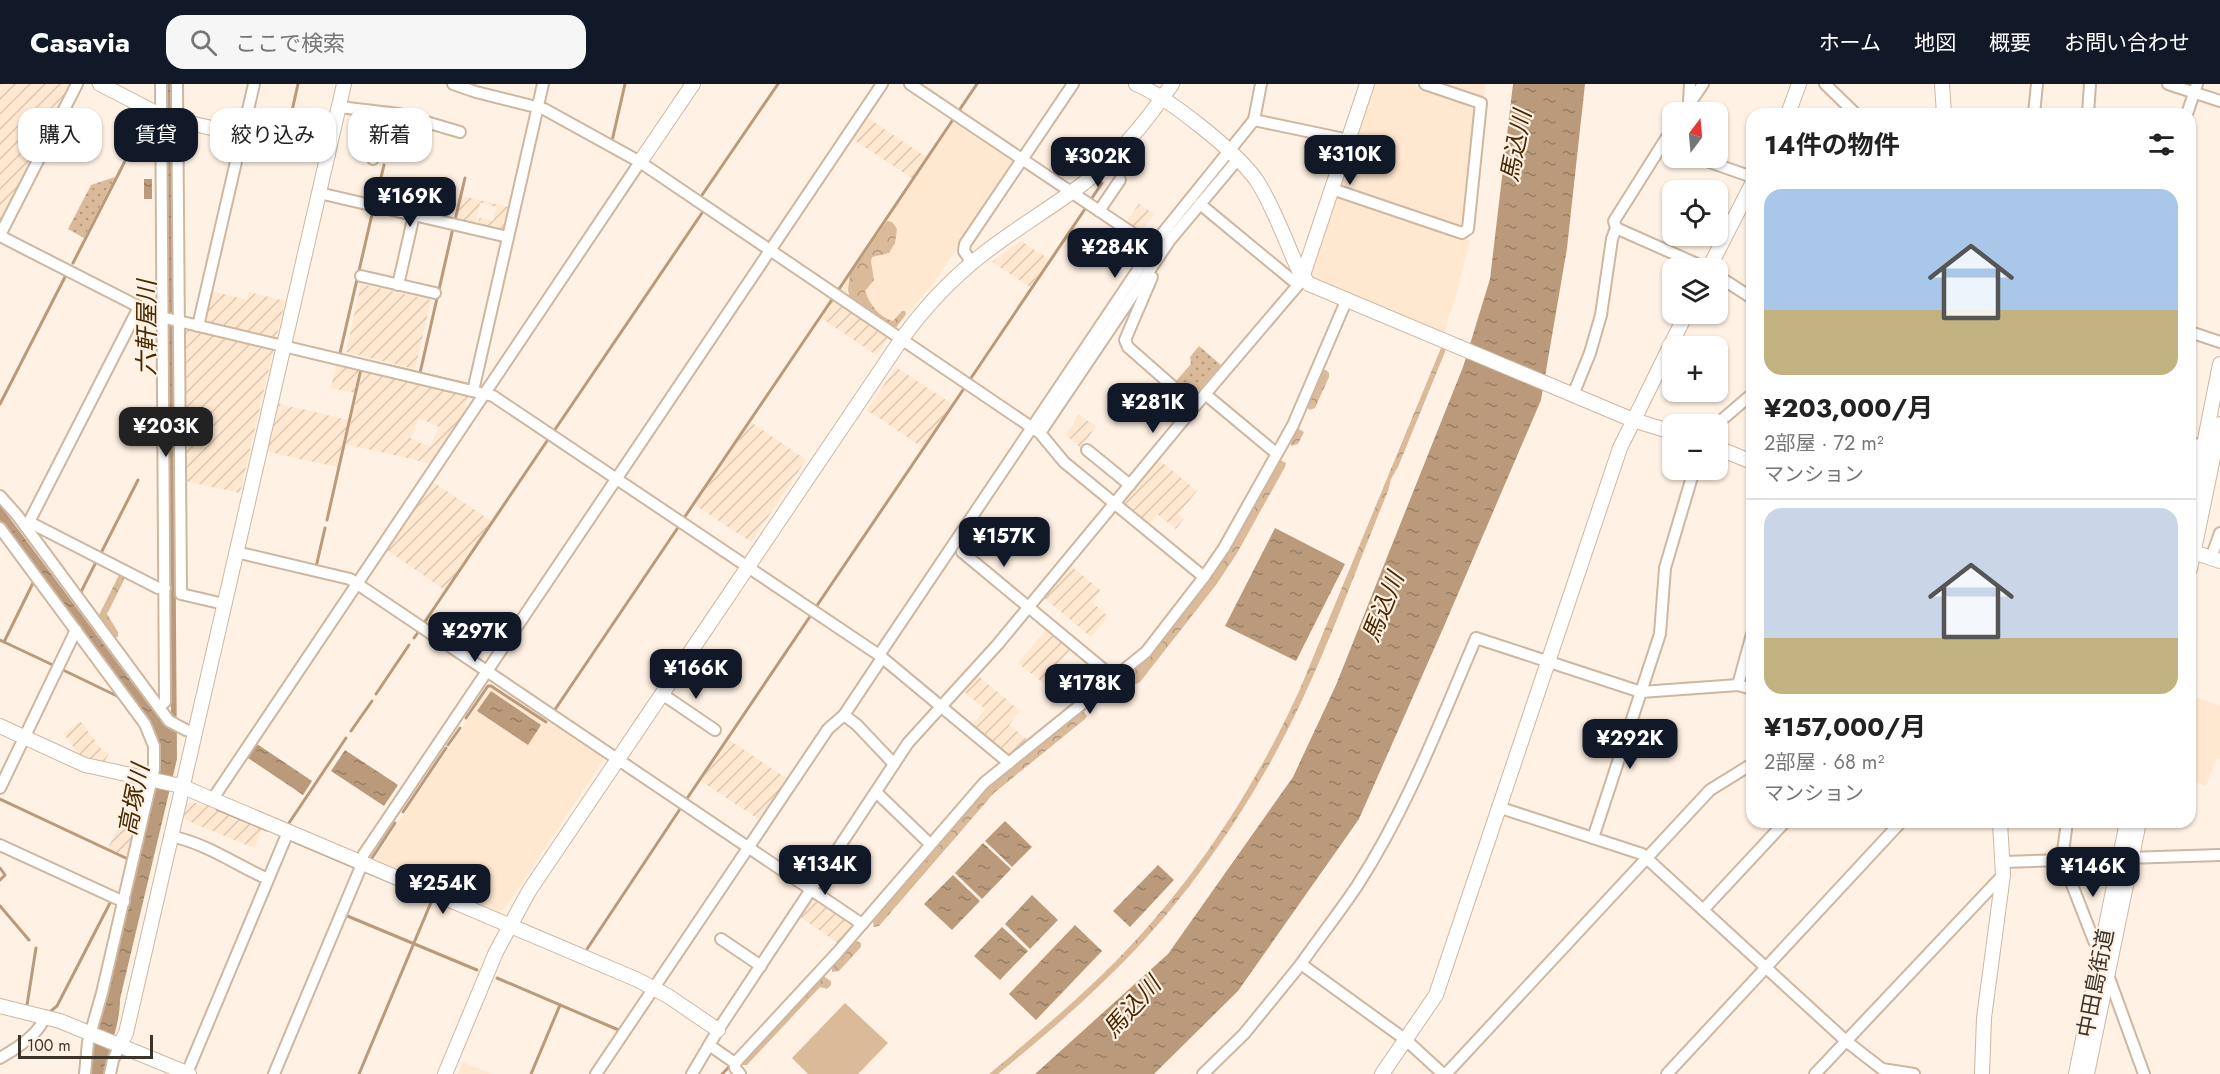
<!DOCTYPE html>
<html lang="ja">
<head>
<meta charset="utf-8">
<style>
  :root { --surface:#fff; --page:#f6f6f6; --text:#222; --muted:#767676; --line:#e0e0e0; --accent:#111827 }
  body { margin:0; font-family:Jost,"Noto Sans JP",sans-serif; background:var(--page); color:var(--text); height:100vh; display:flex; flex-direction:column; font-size:22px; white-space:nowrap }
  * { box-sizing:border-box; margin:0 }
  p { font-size:20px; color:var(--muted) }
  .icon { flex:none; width:33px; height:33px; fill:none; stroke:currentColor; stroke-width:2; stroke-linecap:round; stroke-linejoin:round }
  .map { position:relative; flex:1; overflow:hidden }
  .details { position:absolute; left:1746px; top:24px; width:450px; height:720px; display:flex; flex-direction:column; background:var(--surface); border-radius:18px; box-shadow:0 2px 4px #0004 }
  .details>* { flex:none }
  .guide { position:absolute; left:18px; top:24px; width:570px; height:54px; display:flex; gap:12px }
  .needle { width:39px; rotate:16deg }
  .buttons { position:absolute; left:1662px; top:18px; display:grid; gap:12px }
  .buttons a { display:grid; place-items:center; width:66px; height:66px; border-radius:12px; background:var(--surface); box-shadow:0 2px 4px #0004; font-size:30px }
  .scale { position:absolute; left:18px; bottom:15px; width:135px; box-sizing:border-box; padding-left:6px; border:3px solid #3c332a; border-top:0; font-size:16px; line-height:21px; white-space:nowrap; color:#3c332a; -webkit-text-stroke:4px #fff1e3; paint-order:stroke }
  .price { position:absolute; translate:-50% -51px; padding:0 14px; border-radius:12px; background:var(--accent); color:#fff; font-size:20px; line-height:39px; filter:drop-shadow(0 2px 3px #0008) }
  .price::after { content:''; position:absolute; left:50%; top:36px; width:18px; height:14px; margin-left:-9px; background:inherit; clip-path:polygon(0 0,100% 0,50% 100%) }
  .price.current { background:#222; color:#fff }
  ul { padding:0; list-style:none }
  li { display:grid; align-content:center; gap:12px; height:318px; padding:0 18px }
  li+li { border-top:2px solid var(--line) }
  li span { display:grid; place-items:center; height:186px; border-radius:18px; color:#555 }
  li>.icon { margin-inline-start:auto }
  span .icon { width:108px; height:108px; fill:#fffc; stroke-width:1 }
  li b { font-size:26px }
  h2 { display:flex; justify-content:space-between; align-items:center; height:72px; padding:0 18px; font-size:26px }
  .chip { padding:0 21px; border-radius:18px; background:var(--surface); box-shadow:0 2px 4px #0004; font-size:21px; line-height:54px }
  .chip.current { background:var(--accent); color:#fff }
  header { display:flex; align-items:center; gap:36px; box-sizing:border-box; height:84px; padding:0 30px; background:var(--accent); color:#fff }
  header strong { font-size:28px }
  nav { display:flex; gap:33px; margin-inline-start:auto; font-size:21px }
  .search { width:420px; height:54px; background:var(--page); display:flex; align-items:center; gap:15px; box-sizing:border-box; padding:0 21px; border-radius:18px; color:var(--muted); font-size:22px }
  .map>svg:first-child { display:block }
</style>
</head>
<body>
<header>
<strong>Casavia</strong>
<div class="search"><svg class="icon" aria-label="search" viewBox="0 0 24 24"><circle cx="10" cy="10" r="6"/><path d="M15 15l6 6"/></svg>ここで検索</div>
<nav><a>ホーム</a><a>地図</a><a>概要</a><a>お問い合わせ</a></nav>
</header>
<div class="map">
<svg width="2220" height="990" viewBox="0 0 2220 990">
  <defs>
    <pattern id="industrial-furrows" width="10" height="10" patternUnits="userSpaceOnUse" patternTransform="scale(1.5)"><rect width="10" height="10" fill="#ffe7d0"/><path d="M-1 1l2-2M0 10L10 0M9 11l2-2" fill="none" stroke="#dbc7b3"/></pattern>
    <pattern id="forest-crowns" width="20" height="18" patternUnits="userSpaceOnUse" patternTransform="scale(1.5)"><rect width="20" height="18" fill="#dbba9a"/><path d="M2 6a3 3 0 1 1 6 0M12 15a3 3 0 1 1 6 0" fill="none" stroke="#b3987e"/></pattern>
    <pattern id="park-dots" width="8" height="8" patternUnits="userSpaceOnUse" patternTransform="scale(1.5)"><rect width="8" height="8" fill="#dbba9a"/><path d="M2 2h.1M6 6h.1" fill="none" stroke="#b3987e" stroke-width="1.8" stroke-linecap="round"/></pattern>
    <pattern id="water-ripples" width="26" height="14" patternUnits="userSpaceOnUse" patternTransform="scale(1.5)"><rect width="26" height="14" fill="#ba9a7a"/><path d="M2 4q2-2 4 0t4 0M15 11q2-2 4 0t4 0" fill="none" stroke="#987e64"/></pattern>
  </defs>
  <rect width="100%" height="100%" fill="#fff1e3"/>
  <g fill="#ffe7d0">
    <path d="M 1374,0 L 1413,0 L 1474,21 L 1476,24 L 1464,141 L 1460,144 L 1343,105 L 1340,100 Z"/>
    <path d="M 1438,0 L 1486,0 L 1483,15 Z"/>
    <path d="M 956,34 L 1016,77 L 935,197 L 893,247 L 837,210 Z"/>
    <path d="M 1340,112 L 1470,156 L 1457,208 L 1444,248 L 1315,197 L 1310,188 L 1335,115 Z"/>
    <path d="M 490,603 L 546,640 L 548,638 L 604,675 L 505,824 L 498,827 L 374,775 Z"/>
    <path d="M 2193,612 L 2220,622 L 2220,675 L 2216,674 L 2206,702 L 2190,696 L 2190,620 Z"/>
    <path d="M 463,978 L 491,990 L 458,990 Z"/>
  </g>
  <g fill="url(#industrial-furrows)" fill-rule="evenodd">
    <path d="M 0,0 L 72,0 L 0,140 Z"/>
    <path d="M 865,32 L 926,73 L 912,94 L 851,54 Z"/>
    <path d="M 462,112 L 509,123 L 504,149 L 477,143 L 479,134 L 493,137 L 496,123 L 480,119 L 475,142 L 456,138 Z"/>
    <path d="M 1139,120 L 1154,130 L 1139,151 L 1124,141 Z"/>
    <path d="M 1021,157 L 1049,175 L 1030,203 L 992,178 Z"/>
    <path d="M 361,200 L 431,216 L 415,285 L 346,268 Z"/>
    <path d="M 212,207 L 247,216 L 249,208 L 285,217 L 276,256 L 204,239 Z"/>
    <path d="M 834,214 L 890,252 L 876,271 L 821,234 Z"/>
    <path d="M 184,243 L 274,263 L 240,409 L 185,397 Z"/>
    <path d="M 337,278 L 360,285 L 355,309 L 331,304 Z"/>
    <path d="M 896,283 L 952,320 L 922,363 L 867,326 Z"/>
    <path d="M 363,285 L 469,310 L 463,335 L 433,380 L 346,360 ZM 419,334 L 439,343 L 430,363 L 410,354 Z"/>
    <path d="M 276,319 L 348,336 L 337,383 L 265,367 Z"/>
    <path d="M 1079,331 L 1096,342 L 1081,364 L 1066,351 Z"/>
    <path d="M 751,338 L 806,376 L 751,458 L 695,421 Z"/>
    <path d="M 1157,374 L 1197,407 L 1178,430 L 1184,435 L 1176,445 L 1157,430 L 1146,443 L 1119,420 Z"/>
    <path d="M 430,396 L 491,437 L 445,506 L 384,464 Z"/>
    <path d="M 1070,481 L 1101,507 L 1092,518 L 1108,532 L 1091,553 L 1043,513 Z"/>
    <path d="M 1049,542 L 1073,563 L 1056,583 L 1065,590 L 1052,606 L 1018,579 Z"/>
    <path d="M 976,590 L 1020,627 L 1009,641 L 1029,657 L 1007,674 L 970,643 L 985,625 L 962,606 Z"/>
    <path d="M 80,637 L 103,667 L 109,669 L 103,681 L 81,674 L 64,650 Z"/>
    <path d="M 729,656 L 789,696 L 761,737 L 701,697 Z"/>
    <path d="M 190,718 L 207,721 L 262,745 L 254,764 L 181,734 L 183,722 Z"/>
    <path d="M 126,727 L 140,732 L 130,775 L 108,764 Z"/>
    <path d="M 813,811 L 856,840 L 839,860 L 799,832 Z"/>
  </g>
  <path fill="#dbba9a" d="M 845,919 L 888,959 L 858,990 L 808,990 L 792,974 Z"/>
  <g fill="url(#forest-crowns)">
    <path d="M 887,137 L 892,138 L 897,145 L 895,159 L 889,169 L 872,173 L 871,178 L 874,196 L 865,207 C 870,221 879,233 893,237 L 902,227 L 905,227 L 906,230 L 895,245 L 850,216 L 848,205 L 850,191 Z"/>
    <path d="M 1441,264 L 1445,265 L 1445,268 L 1398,383 L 1391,395 L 1388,407 C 1349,502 1314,605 1262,693 C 1218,769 1165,840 1101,900 C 1068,932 1033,961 998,990 L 989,990 C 1032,954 1075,918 1115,878 C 1193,799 1254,706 1300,605 Z"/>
    <path d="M 1323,286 L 1326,286 L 1329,289 L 1329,293 L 1315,324 L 1309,326 L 1307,320 Z"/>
    <path d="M 1297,344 L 1304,348 L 1298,360 L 1291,362 L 1290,355 Z"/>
    <path d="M 1280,376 L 1286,379 L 1285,383 L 1236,471 L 1216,501 L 1140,598 L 1132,602 L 1123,598 L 1121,595 L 1149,571 Z"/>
    <path d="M 120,489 L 125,491 L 125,494 L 107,530 L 118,548 L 118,553 L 115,553 L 99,531 Z"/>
    <path d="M 1083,627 L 1087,632 L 1085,635 L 994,709 L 879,842 L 874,843 L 873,838 L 875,832 L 988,702 Z"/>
    <path d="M 856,857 L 861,859 L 861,863 L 839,887 L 832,888 L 832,881 L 851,860 Z"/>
    <path d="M 823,892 L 831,897 L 831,901 L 827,905 L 820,903 L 747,981 L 743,981 L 743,977 Z"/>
  </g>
  <g fill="url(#park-dots)">
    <path d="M 115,93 L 84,154 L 68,145 L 91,101 Z"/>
    <path d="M 1199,262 L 1221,281 L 1194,312 L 1192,312 L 1176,297 L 1191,280 L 1190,273 Z"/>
  </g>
  <g fill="url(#water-ripples)">
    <path d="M 166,0 L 172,0 L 177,675 L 120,915 C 120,942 109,964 103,990 L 91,990 L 92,963 L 108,912 L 161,680 L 161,663 L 152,640 L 0,436 L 0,421 L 154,628 L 168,643 L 171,630 Z"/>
    <path d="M 1513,0 L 1585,0 L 1567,164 L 1541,316 L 1445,540 L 1359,735 L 1238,907 L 1154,990 L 1035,990 L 1168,870 L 1293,693 L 1336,601 L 1463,283 L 1490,195 Z"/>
    <rect x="144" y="95" width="8" height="20"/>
    <path d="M 1275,444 L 1345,480 L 1296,577 L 1225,542 Z"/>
    <path d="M 491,607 L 541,641 L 528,661 L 477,627 Z"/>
    <path d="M 257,660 L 312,697 L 303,711 L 248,674 Z"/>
    <path d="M 345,666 L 398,701 L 384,722 L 331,687 Z"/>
    <path d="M 1005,737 L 1032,763 L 1012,783 L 985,757 Z"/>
    <path d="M 983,759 L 1011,785 L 982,815 L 955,789 Z"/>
    <path d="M 1158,781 L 1174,796 L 1130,843 L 1113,827 Z"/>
    <path d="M 953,791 L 980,817 L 952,846 L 924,820 Z"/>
    <path d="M 1032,811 L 1058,836 L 1030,865 L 1005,840 Z"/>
    <path d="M 1075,841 L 1102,867 L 1036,936 L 1009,910 Z"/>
    <path d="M 1002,843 L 1028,867 L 1000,896 L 974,872 Z"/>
  </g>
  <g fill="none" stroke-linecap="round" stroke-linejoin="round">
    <g stroke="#ba9a7a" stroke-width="3">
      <path d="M 958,28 L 977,0"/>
      <path d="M 248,45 L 286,54 L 298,0"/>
      <path d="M 612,57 L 625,0"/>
      <path d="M 700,114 L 778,0"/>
      <path d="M 1090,117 L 1102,99"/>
      <path d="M 375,118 L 384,81"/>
      <path d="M 455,136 L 465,94"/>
      <path d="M 73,179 L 148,32"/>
      <path d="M 837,208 L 954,34"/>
      <path d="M 340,269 L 373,126"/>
      <path d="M 390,282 L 420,289"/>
      <path d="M 420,289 L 453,144"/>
      <path d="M 424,290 L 470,301"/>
      <path d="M 969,297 L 1087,122"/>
      <path d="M 0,320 L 66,191"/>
      <path d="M 554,347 L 704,126"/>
      <path d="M 684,434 L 833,214"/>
      <path d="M 327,436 L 361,285"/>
      <path d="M 100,471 L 138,396"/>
      <path d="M 316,483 L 325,444"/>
      <path d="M 80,510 L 97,476"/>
      <path d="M 816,523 L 965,303"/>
      <path d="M 424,539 L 549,354"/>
      <path d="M 414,554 L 419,547"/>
      <path d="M 0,556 L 4,558 L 34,497"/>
      <path d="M 4,558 L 55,582"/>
      <path d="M 61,585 L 117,612"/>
      <path d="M 376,610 L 409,561"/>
      <path d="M 554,627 L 679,442"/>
      <path d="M 466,634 L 488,602 L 491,602 L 546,638"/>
      <path d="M 351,647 L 372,617"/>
      <path d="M 448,661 L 460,644"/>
      <path d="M 0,715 L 130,776"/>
      <path d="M 686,716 L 811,531"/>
      <path d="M 217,725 L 267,746"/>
      <path d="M 403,728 L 446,664"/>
      <path d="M 289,739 L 346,654"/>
      <path d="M 288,755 L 354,783"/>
      <path d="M 372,774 L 395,739"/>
      <path d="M 0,784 L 5,791 L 0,796"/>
      <path d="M 364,787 L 410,806"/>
      <path d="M 0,822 L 29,856"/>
      <path d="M 345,831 L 477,886"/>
      <path d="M 585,868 L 682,722"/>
      <path d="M 497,894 L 621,947"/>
      <path d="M 27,921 L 36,864"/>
      <path d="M 51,927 L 57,922 L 111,817"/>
      <path d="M 359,990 L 432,816"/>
      <path d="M 531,990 L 560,921"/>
      <path d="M 722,990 L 730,982"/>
    </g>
    <g stroke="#ceb7a1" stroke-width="14">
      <g id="street">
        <path d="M 177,0 L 181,510 L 224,520"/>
        <path d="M 453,0 L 476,8 L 544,25 L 640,78 L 1040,349 L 1064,378 L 1204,493"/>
        <path d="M 910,0 L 1159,167"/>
        <path d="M 1261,0 L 1254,36 L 1349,56"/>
        <path d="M 1825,0 L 1856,30"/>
        <path d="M 2168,0 L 2220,17"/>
        <path d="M 1689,18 L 1690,0"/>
        <path d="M 339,23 L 399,30 L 460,48"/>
        <path d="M 371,27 L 370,50 L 373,75"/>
        <path d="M 1684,28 L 1703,0"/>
        <path d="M 2034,30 L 2037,0"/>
        <path d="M 2088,30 L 2090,0"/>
        <path d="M 2187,30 L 2197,0"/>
        <path d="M 1698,74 L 1752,93"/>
        <path d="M 1332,105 L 1462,149 L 1468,145 L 1481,19 L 1425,0"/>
        <path d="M 319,109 L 508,153"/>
        <path d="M 1200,120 L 1298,201"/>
        <path d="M 1099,127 L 1120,96"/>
        <path d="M 1616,144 L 1706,184"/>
        <path d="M 0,151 L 77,0"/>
        <path d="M 0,152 L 157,232 L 493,312 L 879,571 L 1009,679"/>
        <path d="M 972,179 L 964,167 L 965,160 L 1073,0"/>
        <path d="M 361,192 L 435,209"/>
        <path d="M 1718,192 L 1752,214"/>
        <path d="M 1152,193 L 1125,256 L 1128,263 L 1195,322"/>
        <path d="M 398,201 L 414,131"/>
        <path d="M 198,242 L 254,0"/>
        <path d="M 2190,248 L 2220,258"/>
        <path d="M 473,307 L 543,0"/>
        <path d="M 1205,310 L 1276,369"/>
        <path d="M 1573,311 L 1590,269 L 1601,231 L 1612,155 L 1616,144 L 1614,137 L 1672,45"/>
        <path d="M 1717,340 L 1752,310"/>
        <path d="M 1040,349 L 1170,156 L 1238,75"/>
        <path d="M 2190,360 L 2204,361"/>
        <path d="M 1087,366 L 1130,401"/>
        <path d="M 0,412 L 17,431 L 169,637 L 186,646 L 194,648"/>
        <path d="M 29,438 L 158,504 L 165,504"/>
        <path d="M 25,442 L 29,438 L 139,223"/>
        <path d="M 0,444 L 145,640 L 154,662 L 154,685 L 102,909 L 88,958 L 85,990"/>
        <path d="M 236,468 L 350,495 L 862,840"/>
        <path d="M 962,468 L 1114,594"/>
        <path d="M 2211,474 L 2220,449"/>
        <path d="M 879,571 L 1162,150 L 1254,36"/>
        <path d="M 1738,601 L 1752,550"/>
        <path d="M 662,610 L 715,646"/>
        <path d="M 159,623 L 165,618 L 161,0"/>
        <path d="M 844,631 L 857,641 L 894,680"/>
        <path d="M 0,704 L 76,546"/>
        <path d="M 876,708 L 930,760"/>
        <path d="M 212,716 L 640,78"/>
        <path d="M 1498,723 L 1642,770 L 1846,957 L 1882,985 L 1914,990"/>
        <path d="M 2067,738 L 2062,775 L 2094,857 L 2101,866"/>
        <path d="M 170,752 C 206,759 236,781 268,795"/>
        <path d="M 1593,754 L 1660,550 L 1665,484 L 1694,386"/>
        <path d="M 0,761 L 124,818"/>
        <path d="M 2004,778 L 2220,771"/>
        <path d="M 360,779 L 364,770 L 882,0"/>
        <path d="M 1703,826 L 1785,738"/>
        <path d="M 721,855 L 761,882"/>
        <path d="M 2108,891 L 2144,990"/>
        <path d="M 709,961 L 735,979 L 735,984 L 740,990"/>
        <path d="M 0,974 C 16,965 40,950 45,932"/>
        <path d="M 735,979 L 837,869 L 984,699 L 1146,568 L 1204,493 L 1224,464 L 1293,341 L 1347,215"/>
        <path d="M 187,989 L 288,748"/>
        <path d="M 110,990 L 113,976 L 120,961"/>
        <path d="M 274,990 L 362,780"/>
        <path d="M 596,990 L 828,645 L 844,631 L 882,574"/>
        <path d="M 692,990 L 718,946 L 908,659 L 998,560 L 1195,322 L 1298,201 L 1302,194"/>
        <path d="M 1203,990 L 1244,950 L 1301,880"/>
        <path d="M 1443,990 L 1406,956 L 1301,880 C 1319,854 1339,829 1357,802 C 1407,725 1440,638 1476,554 L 1641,608 L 1738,601 L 1752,605"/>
        <path d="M 1446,990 L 1710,706 L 1752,680"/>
        <path d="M 1667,990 L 1901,738"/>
        <path d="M 1815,990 L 2003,791"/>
      </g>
    </g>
    <g stroke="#ceb7a1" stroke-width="16">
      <g id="secondary">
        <path d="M 100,0 L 164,33 L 328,71"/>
        <path d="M 1136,0 C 1169,14 1237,68 1257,97 C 1275,125 1286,159 1300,189 L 1309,200 L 1633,336 L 1672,348"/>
        <path d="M 1942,0 L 1944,30"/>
        <path d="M 1788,30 L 1799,0"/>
        <path d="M 640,78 L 693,0"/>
        <path d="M 1709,184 L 1752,100"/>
        <path d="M 1302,194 L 1367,0"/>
        <path d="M 1718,364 L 1752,378"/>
        <path d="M 2190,431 L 2220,280"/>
        <path d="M 2190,467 L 2220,477"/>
        <path d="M 2190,485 L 2220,340"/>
        <path d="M 0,642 L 85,681 L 181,702 L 638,896 L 668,912 L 718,946"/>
        <path d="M 0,922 L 60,937 L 189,990"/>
        <path d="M 120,961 L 126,949 L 344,0"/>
        <path d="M 445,990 L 496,868 L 529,807 L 901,256 C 924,224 951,195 983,170 C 1015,145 1051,124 1084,99 C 1119,71 1147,37 1172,0"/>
        <path d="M 1382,990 L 1436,911 L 1620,364 L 1686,230"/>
        <path d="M 1982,990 L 1984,934 L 2003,791 L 2000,738"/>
        <path d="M 2076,990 L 2127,738"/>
        <path d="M 2087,990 L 2139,738"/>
      </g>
    </g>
    <use href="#street" stroke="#fff" stroke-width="10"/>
    <use href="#secondary" stroke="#fff" stroke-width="14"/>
  </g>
  <g text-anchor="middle" stroke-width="4.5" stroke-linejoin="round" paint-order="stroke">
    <g font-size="22" fill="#3c332a" stroke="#fff1e3">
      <text transform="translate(2095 899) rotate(-79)" y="8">中田島街道</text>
    </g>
    <g font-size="24" font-style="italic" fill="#482800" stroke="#fff1e3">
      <text transform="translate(1516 62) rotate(-79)" y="8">馬込川</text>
      <text transform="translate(147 244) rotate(-90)" y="8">六軒屋川</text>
      <text transform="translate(1383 523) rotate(-68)" y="8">馬込川</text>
      <text transform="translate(134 716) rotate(-79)" y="8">高塚川</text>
      <text transform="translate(1132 923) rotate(-48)" y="8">馬込川</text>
    </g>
  </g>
</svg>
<div class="buttons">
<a><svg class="needle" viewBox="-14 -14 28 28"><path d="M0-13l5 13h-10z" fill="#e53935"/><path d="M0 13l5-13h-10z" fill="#767676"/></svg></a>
<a><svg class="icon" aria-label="locate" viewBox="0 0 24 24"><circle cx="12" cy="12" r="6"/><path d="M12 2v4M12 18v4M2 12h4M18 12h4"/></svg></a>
<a><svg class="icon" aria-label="layers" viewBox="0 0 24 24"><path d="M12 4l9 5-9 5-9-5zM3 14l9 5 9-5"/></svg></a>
<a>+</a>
<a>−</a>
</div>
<div class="scale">100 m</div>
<b class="price" style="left:1350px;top:102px">¥310K</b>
<b class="price" style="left:1098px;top:104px">¥302K</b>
<b class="price" style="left:410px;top:144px">¥169K</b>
<b class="price" style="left:1115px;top:195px">¥284K</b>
<b class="price" style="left:1153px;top:350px">¥281K</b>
<b class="price current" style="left:166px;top:374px">¥203K</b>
<b class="price" style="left:1004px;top:484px">¥157K</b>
<b class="price" style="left:475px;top:579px">¥297K</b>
<b class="price" style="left:696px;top:616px">¥166K</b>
<b class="price" style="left:1090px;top:631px">¥178K</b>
<b class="price" style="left:1630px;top:686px">¥292K</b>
<b class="price" style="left:825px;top:812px">¥134K</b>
<b class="price" style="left:2093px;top:814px">¥146K</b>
<b class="price" style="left:443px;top:831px">¥254K</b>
<div class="guide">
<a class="chip">購入</a>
<a class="chip current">賃貸</a>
<a class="chip">絞り込み</a>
<a class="chip">新着</a>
</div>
<section class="details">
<h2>14件の物件<svg class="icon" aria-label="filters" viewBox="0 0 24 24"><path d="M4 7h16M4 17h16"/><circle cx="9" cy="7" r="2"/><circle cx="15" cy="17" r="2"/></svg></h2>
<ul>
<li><span style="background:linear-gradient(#a9c7e8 65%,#c2b280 0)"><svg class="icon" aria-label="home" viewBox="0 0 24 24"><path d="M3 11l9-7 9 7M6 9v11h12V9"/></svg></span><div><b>¥203,000/月</b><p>2部屋 · 72 m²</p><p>マンション</p></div></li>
<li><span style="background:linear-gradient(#c9d6e8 70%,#c2b280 0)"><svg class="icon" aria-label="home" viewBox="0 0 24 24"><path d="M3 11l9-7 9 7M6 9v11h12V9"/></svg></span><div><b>¥157,000/月</b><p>2部屋 · 68 m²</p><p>マンション</p></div></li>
</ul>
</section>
</div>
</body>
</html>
